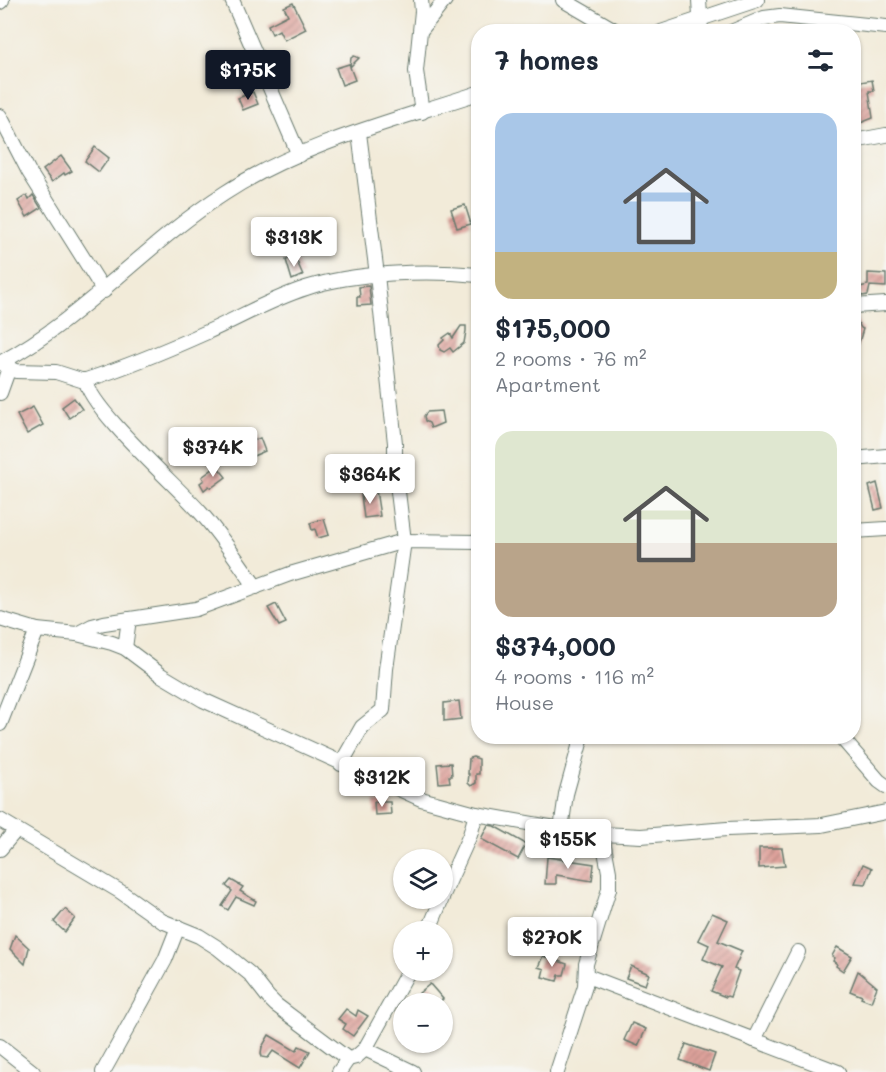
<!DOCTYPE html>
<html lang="en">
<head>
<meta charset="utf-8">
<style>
  :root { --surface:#fff; --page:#f6f6f7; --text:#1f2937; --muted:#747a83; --accent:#111827 }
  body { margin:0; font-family:Mali,sans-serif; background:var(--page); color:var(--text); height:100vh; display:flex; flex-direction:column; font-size:22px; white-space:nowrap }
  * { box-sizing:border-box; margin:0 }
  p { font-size:20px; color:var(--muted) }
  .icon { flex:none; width:33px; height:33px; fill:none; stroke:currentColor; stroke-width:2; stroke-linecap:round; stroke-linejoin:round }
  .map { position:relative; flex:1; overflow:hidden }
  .panel { position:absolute; left:471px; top:24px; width:390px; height:720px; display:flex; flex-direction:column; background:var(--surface); border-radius:24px; box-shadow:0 2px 4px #0004 }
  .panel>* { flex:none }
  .fabs { position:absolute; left:393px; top:849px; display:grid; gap:12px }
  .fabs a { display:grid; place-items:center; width:60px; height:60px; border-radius:50%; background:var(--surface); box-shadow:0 2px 4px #0004; font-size:30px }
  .price { position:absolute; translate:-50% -51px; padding:0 14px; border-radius:6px; background:#fff; color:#222; font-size:20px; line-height:39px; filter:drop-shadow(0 2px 3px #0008) }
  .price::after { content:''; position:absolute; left:50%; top:36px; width:18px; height:14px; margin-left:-9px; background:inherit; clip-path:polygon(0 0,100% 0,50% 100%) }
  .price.on { background:var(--accent); color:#fff }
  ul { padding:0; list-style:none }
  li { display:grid; align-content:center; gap:12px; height:318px; padding:0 24px }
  li span { display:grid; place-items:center; height:186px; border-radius:18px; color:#555 }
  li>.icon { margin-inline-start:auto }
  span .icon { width:108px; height:108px; fill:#fffc; stroke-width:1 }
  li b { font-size:26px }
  h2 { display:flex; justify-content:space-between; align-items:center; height:72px; padding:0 24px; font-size:26px }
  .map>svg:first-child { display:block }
</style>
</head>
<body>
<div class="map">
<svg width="886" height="1072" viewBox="0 0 886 1072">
  <defs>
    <pattern id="building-hatch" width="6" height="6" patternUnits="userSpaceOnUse" patternTransform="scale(1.5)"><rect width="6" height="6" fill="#dea29b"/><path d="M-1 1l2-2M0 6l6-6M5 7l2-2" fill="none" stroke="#b3857f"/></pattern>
  </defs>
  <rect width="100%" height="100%" fill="#f6f6f2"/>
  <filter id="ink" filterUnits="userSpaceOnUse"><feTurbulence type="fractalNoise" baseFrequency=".0167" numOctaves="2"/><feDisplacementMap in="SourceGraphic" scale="12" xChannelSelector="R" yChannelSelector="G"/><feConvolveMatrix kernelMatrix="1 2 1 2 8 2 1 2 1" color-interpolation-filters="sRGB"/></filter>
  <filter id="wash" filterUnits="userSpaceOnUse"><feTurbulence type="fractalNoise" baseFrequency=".008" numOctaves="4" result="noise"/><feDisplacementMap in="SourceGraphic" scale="24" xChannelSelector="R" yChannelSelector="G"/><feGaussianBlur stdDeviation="1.35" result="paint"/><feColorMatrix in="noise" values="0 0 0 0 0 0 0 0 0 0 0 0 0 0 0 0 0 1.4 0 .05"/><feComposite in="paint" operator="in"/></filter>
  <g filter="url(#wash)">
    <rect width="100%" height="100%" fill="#f2ebd9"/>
    <g id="blocks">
      <g fill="url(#building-hatch)">
        <path d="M 293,3 L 306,29 L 284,40 L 279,30 L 272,34 L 268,25 L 288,15 L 284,7 Z"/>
        <path d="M 354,56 L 359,58 L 350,67 L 355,80 L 342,85 L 336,68 L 349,64 L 350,66 L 351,58 Z"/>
        <path d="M 872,80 L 874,91 L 869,91 L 873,118 L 858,124 L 854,83 Z"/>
        <path d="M 253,92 L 258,104 L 243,110 L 238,98 Z"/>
        <path d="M 95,147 L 109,158 L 99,172 L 85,161 Z"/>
        <path d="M 61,156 L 72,171 L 65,175 L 64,173 L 52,182 L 43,170 Z"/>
        <path d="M 27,195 L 29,199 L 33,195 L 41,208 L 27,217 L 18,201 Z"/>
        <path d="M 465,205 L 471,224 L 457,228 L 451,209 Z"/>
        <path d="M 295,257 L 303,275 L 292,280 L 286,260 Z"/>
        <path d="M 868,273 L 886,274 L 886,287 L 870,286 L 868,295 L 862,296 L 858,290 L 860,287 L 868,285 Z"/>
        <path d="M 369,286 L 371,305 L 357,306 L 357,297 L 360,297 L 359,287 Z"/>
        <path d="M 854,315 L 861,328 L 863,329 L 855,356 L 854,355 Z"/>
        <path d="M 461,326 L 466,326 L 466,331 L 464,343 L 453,352 L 450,348 L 444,352 L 440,350 L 439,345 L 444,340 L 443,338 L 450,333 L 453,338 Z"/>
        <path d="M 74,398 L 82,409 L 69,418 L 62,407 Z"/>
        <path d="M 33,407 L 43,425 L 27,434 L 17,415 Z"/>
        <path d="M 441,411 L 443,423 L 431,428 L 429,423 L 425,421 L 424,416 L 427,412 Z"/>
        <path d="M 260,438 L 265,451 L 251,457 L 246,444 Z"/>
        <path d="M 217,466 L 226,477 L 211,488 L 209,486 L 204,490 L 200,483 L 204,480 L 202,477 Z"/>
        <path d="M 877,483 L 883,508 L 875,510 L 869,486 Z"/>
        <path d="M 376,490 L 380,516 L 364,518 L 361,495 L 367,494 L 368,491 Z"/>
        <path d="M 324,519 L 329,535 L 318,538 L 315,529 L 312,530 L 310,523 Z"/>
        <path d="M 276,604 L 286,623 L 279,626 L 268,608 Z"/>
        <path d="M 459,701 L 461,719 L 444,721 L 444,703 Z"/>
        <path d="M 473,757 L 479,759 L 479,774 L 476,774 L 476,783 L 471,786 L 468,783 L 469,774 L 468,774 L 469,758 Z"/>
        <path d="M 451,763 L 452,776 L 449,776 L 450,782 L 439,783 L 437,764 Z"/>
        <path d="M 374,802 L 390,802 L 391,814 L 375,815 Z"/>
        <path d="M 488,825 L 494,826 L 526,844 L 518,859 L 481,839 Z"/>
        <path d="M 759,848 L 782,848 L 785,866 L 759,868 Z"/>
        <path d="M 547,857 L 594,864 L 592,881 L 556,875 L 556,884 L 545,884 Z"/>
        <path d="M 863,864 L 872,868 L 866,884 L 855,883 Z"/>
        <path d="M 231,880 L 243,887 L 240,891 L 256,901 L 254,905 L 236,897 L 228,910 L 222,906 L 232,891 L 226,886 Z"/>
        <path d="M 65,909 L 75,918 L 65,932 L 54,922 Z"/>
        <path d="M 712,913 L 728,920 L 718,941 L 742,951 L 734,969 L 739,971 L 730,997 L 727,996 L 726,997 L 711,991 L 722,967 L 703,959 L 709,945 L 698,940 Z"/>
        <path d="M 15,935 L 29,948 L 25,964 L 10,949 Z"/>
        <path d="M 837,947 L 852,956 L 843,971 L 836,966 L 837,964 L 833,961 L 835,958 L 832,956 Z"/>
        <path d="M 543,956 L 567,964 L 564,975 L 559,975 L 557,981 L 542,977 L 544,969 L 538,967 Z"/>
        <path d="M 631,966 L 649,974 L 645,985 L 626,978 Z"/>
        <path d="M 858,971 L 877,987 L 871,1002 L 861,998 L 862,996 L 850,991 Z"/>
        <path d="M 430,984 L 443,999 L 437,1004 L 428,1004 L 419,993 Z"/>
        <path d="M 346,1009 L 356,1016 L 358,1010 L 368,1016 L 353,1036 L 343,1029 L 346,1024 L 338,1019 Z"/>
        <path d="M 632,1023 L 646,1029 L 638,1046 L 624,1040 Z"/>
        <path d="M 269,1035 L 296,1051 L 299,1046 L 310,1051 L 300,1068 L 273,1051 L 268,1058 L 262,1057 L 261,1053 L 262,1047 Z"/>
        <path d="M 686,1044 L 715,1054 L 709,1071 L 680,1060 Z"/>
      </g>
    </g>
  </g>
  <g filter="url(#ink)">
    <use href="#blocks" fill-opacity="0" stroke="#697a6e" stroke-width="1.5"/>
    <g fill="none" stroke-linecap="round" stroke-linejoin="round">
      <g stroke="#697a6e" stroke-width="16">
        <g id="minor">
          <path d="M 232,0 L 299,155"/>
          <path d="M 421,0 L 422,11 L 416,71 L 422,112"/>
          <path d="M 563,0 L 618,32"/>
          <path d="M 699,0 L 701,32"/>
          <path d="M 0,2 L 2,0"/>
          <path d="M 421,30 L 445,0"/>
          <path d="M 661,32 L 757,0"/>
          <path d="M 731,32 L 764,18 L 780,16 L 886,27"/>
          <path d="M 0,116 L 29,172 L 104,291"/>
          <path d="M 854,141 L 886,135"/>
          <path d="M 854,306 L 886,304"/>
          <path d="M 0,362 L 16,371 L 56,372 L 81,380 L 86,380 C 126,367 167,350 205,333 C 239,318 271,299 306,288 C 354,272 428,270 478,275"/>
          <path d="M 0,363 C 84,318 145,244 225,193 C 300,144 394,121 478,93"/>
          <path d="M 86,380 C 88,407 178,487 200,512 C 221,535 238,562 256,587"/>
          <path d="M 0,393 L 9,368"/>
          <path d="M 854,459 L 886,456"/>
          <path d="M 854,531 L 886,529"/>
          <path d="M 0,619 L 37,630 L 77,634 L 112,643 L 125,648 L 161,675 L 203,700 L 421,799 L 476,814 L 584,833 L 641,836 L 727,829 L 822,825 L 886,812"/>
          <path d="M 77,634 L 92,626 L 104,623 L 196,609 L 290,574 L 404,541 L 478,542"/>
          <path d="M 125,648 L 129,619"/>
          <path d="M 0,724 L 37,630"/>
          <path d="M 840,736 L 879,781 L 886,786"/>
          <path d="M 341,764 L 362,727 L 383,710 L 386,669 L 404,541 L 395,467 L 395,443 L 377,275 L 359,133"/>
          <path d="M 0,820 L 121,892 L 162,921 L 199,936 L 218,948 L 250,974 L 268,997 L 276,1005 L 348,1059 L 356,1057 L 365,1049 L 409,970"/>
          <path d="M 561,829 L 566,794 L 582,736"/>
          <path d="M 0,849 L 16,830"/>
          <path d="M 442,897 L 470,835 L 476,814"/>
          <path d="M 428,932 L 442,898"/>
          <path d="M 587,976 L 838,1072"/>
          <path d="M 754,1040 L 798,952"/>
          <path d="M 0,1046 L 33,1072"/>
          <path d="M 365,1049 L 413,1072"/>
          <path d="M 103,1072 L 165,960 L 178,927"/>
          <path d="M 339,1072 L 348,1059"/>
          <path d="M 557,1072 L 585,986 L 586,964 L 609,889 L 609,872 L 602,835"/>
        </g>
      </g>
      <use href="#minor" stroke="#fff" stroke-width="14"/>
    </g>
  </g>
</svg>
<div class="fabs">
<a><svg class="icon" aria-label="layers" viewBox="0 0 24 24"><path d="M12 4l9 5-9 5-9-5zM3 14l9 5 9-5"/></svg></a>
<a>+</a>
<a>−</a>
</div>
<b class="price on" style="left:248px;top:101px">$175K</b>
<b class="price" style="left:294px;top:268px">$313K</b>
<b class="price" style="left:213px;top:478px">$374K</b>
<b class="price" style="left:370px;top:505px">$364K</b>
<b class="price" style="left:382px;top:808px">$312K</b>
<b class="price" style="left:568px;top:870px">$155K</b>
<b class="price" style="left:552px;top:968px">$270K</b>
<section class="panel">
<h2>7 homes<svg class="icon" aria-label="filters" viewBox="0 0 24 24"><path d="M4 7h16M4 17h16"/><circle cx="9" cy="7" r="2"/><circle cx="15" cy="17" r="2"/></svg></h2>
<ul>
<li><span style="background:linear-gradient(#a9c7e8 75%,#c2b280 0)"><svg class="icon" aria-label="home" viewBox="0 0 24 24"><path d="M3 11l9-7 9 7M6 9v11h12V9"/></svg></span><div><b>$175,000</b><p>2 rooms · 76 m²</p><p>Apartment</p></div></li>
<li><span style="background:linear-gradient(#dfe7d0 60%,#b9a48a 0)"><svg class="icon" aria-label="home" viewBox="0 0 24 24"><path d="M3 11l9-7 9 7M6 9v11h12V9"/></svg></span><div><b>$374,000</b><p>4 rooms · 116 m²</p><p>House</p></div></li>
</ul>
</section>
</div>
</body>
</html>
